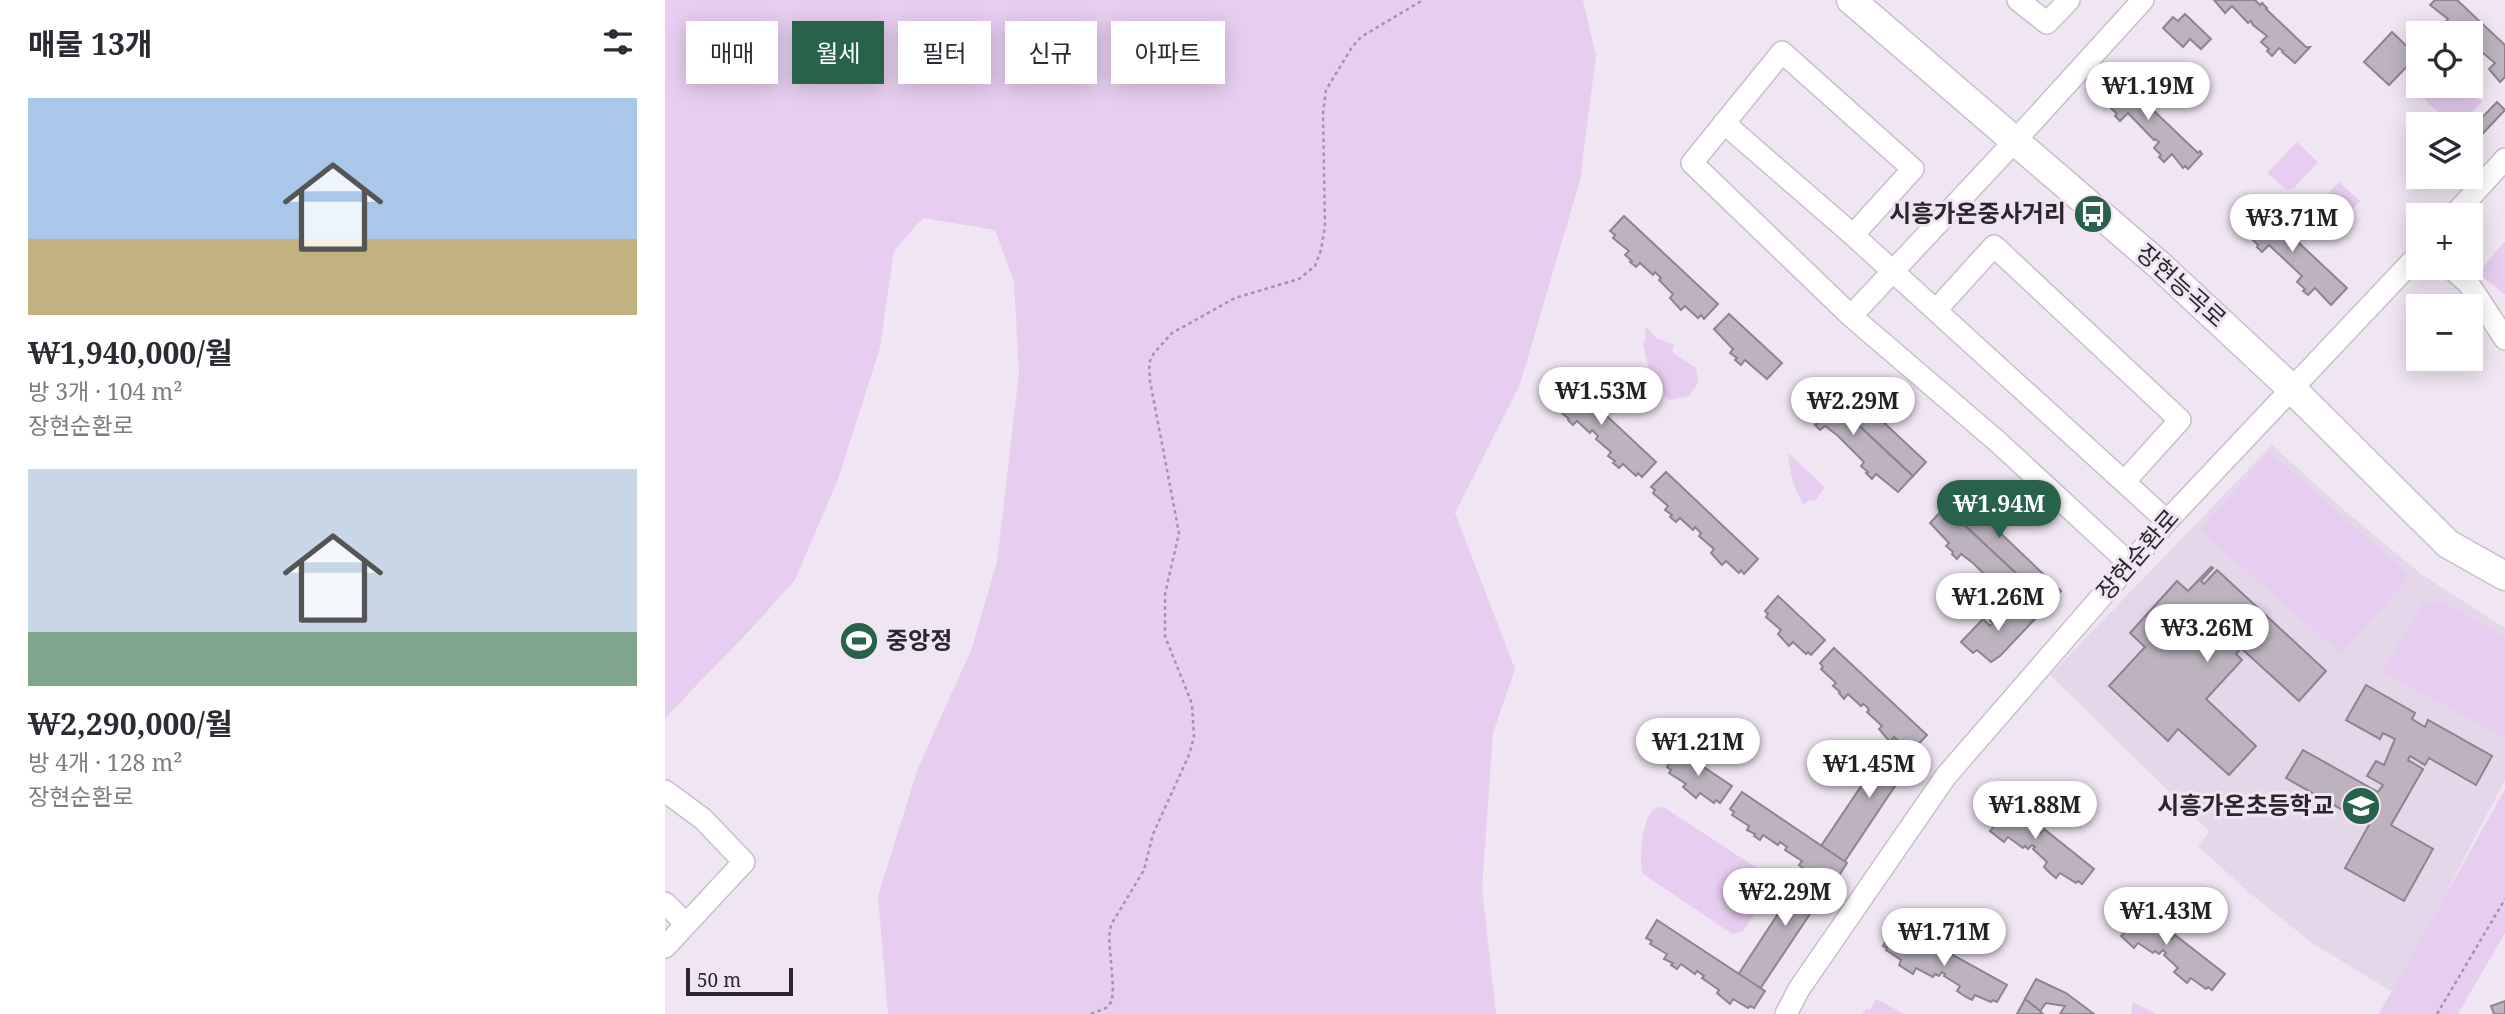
<!DOCTYPE html>
<html lang="ko">
<head>
<meta charset="utf-8">
<style>
  :root { --surface:#fff; --page:#f7f7f7; --text:#2b2b33; --muted:#7c7c81; --accent:#29624b }
  body { margin:0; font-family:"Noto Serif","Noto Sans KR",serif; background:var(--page); color:var(--text); height:100vh; display:flex; flex-direction:column; font-size:26px; white-space:nowrap }
  * { box-sizing:border-box; margin:0 }
  p { font-size:23px; color:var(--muted) }
  .icon { flex:none; width:38px; height:38px; fill:none; stroke:currentColor; stroke-width:2; stroke-linecap:round; stroke-linejoin:round }
  .map { position:relative; flex:1; overflow:hidden }
  .details { display:flex; flex-direction:column; background:var(--surface); width:665px }
  .details>* { flex:none }
  .hud { position:absolute; left:21px; top:21px; width:665px; height:63px; display:flex; gap:14px }
  .fabs { position:absolute; left:1741px; top:21px; display:grid; gap:14px }
  .fabs a { display:grid; place-items:center; width:77px; height:77px; border-radius:0px; background:var(--surface); box-shadow:0 4px 18px #0003; font-size:35px }
  .scale { position:absolute; left:21px; bottom:18px; width:107px; box-sizing:border-box; padding-left:7px; border:4px solid #2a262b; border-top:0; font-size:19px; line-height:24px; white-space:nowrap; color:#2a262b; -webkit-text-stroke:5px #f0e6f3; paint-order:stroke }
  .price { position:absolute; translate:-50% -60px; padding:0 16px; border-radius:24px; background:#fff; color:#222; font-size:23px; line-height:46px; filter:drop-shadow(0 2px 4px #0008) }
  .price::after { content:''; position:absolute; left:50%; top:42px; width:21px; height:16px; margin-left:-10px; background:inherit; clip-path:polygon(0 0,100% 0,50% 100%) }
  .price.active { background:var(--accent); color:#fff }
  ul { padding:0; list-style:none }
  li { display:grid; align-content:center; gap:14px; height:371px; padding:0 28px }
  li span { display:grid; place-items:center; height:217px; border-radius:0px; color:#555 }
  li>.icon { margin-inline-start:auto }
  span .icon { width:126px; height:126px; fill:#fffc; stroke-width:1 }
  li b { font-size:30px }
  h2 { display:flex; justify-content:space-between; align-items:center; height:84px; padding:0 28px; font-size:30px }
  .tag { padding:0 24px; border-radius:0px; background:var(--surface); box-shadow:0 4px 18px #0003; font-size:24px; line-height:63px }
  .tag.active { background:var(--accent); color:#fff }
  main { display:flex; flex:1; min-height:0 }
  .map>svg:first-child { display:block }
</style>
</head>
<body>
<main>
<section class="details">
<h2>매물 13개<svg class="icon" aria-label="filters" viewBox="0 0 24 24"><path d="M4 7h16M4 17h16"/><circle cx="9" cy="7" r="2"/><circle cx="15" cy="17" r="2"/></svg></h2>
<ul>
<li><span style="background:linear-gradient(#a9c7e8 65%,#c2b280 0)"><svg class="icon" aria-label="home" viewBox="0 0 24 24"><path d="M3 11l9-7 9 7M6 9v11h12V9"/></svg></span><div><b>₩1,940,000/월</b><p>방 3개 · 104 m²</p><p>장현순환로</p></div></li>
<li><span style="background:linear-gradient(#c9d6e8 75%,#7fa58c 0)"><svg class="icon" aria-label="home" viewBox="0 0 24 24"><path d="M3 11l9-7 9 7M6 9v11h12V9"/></svg></span><div><b>₩2,290,000/월</b><p>방 4개 · 128 m²</p><p>장현순환로</p></div></li>
</ul>
</section>
<div class="map">
<svg width="1840" height="1014" viewBox="0 0 1840 1014">
  <rect width="100%" height="100%" fill="#f0e6f3"/>
  <path fill="#e5d7ea" d="M 1607,445 L 1679,510 L 1756,574 L 1840,628 L 1840,780 L 1729,993 L 1647,943 L 1582,891 L 1533,846 L 1544,831 L 1385,675 Z"/>
  <g fill="#e7cdef">
    <path d="M 0,0 L 918,0 L 931,56 L 915,180 L 855,384 L 790,513 L 850,669 L 828,733 L 817,889 L 831,1014 L 223,1014 L 213,896 L 253,768 L 307,648 L 332,562 L 354,373 L 349,282 L 330,230 L 258,218 L 229,251 L 215,348 L 173,479 L 130,580 L 85,630 L 0,718 Z"/>
    <path d="M 1767,86 L 1799,86 L 1817,102 L 1796,124 L 1786,124 L 1757,97 Z"/>
    <path d="M 1632,142 L 1653,162 L 1629,188 L 1622,190 L 1602,173 Z"/>
    <path d="M 1674,182 L 1695,201 L 1665,233 L 1644,214 Z"/>
    <path d="M 1840,241 L 1840,295 L 1813,273 Z"/>
    <path d="M 982,327 L 991,338 L 1010,345 L 1007,349 L 1009,354 L 1031,368 L 1033,383 L 1024,396 L 1004,400 L 1000,396 L 996,382 L 986,379 L 978,344 L 981,337 L 980,329 Z"/>
    <path d="M 1604,452 L 1745,576 L 1676,654 L 1535,530 Z"/>
    <path d="M 1123,453 L 1160,487 L 1150,501 L 1146,500 L 1138,504 C 1129,488 1124,471 1123,453 Z"/>
    <path d="M 1759,602 L 1778,602 L 1840,637 L 1840,738 L 1717,671 Z"/>
    <path d="M 1840,789 L 1840,933 L 1793,1014 L 1714,1014 Z"/>
    <path d="M 996,807 L 1000,808 L 1104,876 L 1107,883 L 1105,891 L 1077,932 L 1067,934 L 978,874 C 973,864 978,821 986,812 C 989,808 991,808 996,807 Z"/>
    <path d="M 1211,999 L 1239,1014 L 1198,1014 L 1201,1009 L 1205,1010 Z"/>
    <path d="M 1468,1002 L 1491,1014 L 1466,1014 Z"/>
  </g>
  <g fill="#bcb3bf" stroke="#8c848f" stroke-width="2">
    <path d="M 1549,0 L 1590,0 L 1595,5 L 1597,3 L 1602,8 L 1601,9 L 1641,47 L 1645,47 L 1630,63 L 1617,52 L 1618,51 L 1614,48 L 1607,56 L 1602,51 L 1604,49 L 1596,42 L 1602,36 L 1588,25 L 1586,21 L 1583,23 L 1567,6 L 1560,13 Z"/>
    <path d="M 1770,0 L 1792,0 L 1840,45 L 1840,77 L 1835,82 L 1824,69 L 1830,63 L 1806,43 L 1806,33 L 1796,31 L 1785,33 L 1778,25 L 1783,19 L 1765,5 Z"/>
    <path d="M 1520,14 L 1546,39 L 1536,49 L 1525,39 L 1518,47 L 1498,28 L 1508,17 L 1513,21 Z"/>
    <path d="M 1727,32 L 1752,56 L 1724,85 L 1699,62 Z"/>
    <path d="M 1447,71 L 1533,153 L 1535,151 L 1537,154 L 1523,169 L 1520,166 L 1518,168 L 1507,154 L 1499,162 L 1494,157 L 1496,155 L 1489,148 L 1494,142 L 1490,139 L 1489,140 L 1463,113 L 1455,121 L 1450,116 L 1452,114 L 1444,106 L 1450,101 L 1436,90 L 1434,86 Z"/>
    <path d="M 1832,102 L 1840,110 L 1806,146 L 1806,129 Z"/>
    <path d="M 1761,177 L 1777,177 L 1766,188 L 1758,180 Z"/>
    <path d="M 1589,201 L 1682,288 L 1666,305 L 1650,288 L 1643,295 L 1638,291 L 1640,289 L 1632,282 L 1637,276 L 1604,245 L 1597,252 L 1592,247 L 1593,245 L 1586,238 L 1591,233 L 1573,218 Z"/>
    <path d="M 959,216 L 1053,304 L 1039,319 L 1036,315 L 1033,318 L 1020,306 L 1016,310 L 1005,298 L 1008,294 L 994,280 L 996,278 L 990,272 L 988,275 L 975,263 L 971,267 L 965,262 L 967,261 L 960,255 L 964,251 L 948,238 L 950,235 L 945,231 Z"/>
    <path d="M 1064,314 L 1117,363 L 1102,379 L 1080,360 L 1076,365 L 1070,360 L 1072,358 L 1065,353 L 1068,349 L 1049,329 Z"/>
    <path d="M 897,374 L 991,462 L 977,477 L 973,473 L 971,476 L 958,464 L 954,468 L 948,463 L 950,461 L 943,456 L 946,452 L 931,439 L 933,436 L 927,430 L 925,433 L 912,421 L 908,425 L 903,420 L 904,419 L 897,413 L 901,409 L 885,396 L 888,393 L 883,389 Z"/>
    <path d="M 1144,379 L 1248,476 L 1233,492 L 1211,474 L 1207,479 L 1201,473 L 1203,472 L 1196,466 L 1199,462 L 1172,435 L 1160,426 L 1155,430 L 1150,425 L 1152,424 L 1144,418 L 1148,414 L 1129,395 Z"/>
    <path d="M 1183,389 L 1261,462 L 1248,476 L 1170,403 Z"/>
    <path d="M 1001,472 L 1093,559 L 1079,574 L 1076,570 L 1074,573 L 1061,561 L 1057,565 L 1046,553 L 1049,549 L 1034,536 L 1036,533 L 1030,527 L 1028,530 L 1015,518 L 1011,522 L 1005,517 L 1007,515 L 1000,510 L 1003,506 L 988,493 L 990,490 L 986,487 Z"/>
    <path d="M 1314,488 L 1320,493 L 1330,528 L 1396,591 L 1384,604 L 1280,507 L 1293,493 Z"/>
    <path d="M 1280,507 L 1384,604 L 1369,620 L 1348,602 L 1343,607 L 1338,602 L 1340,600 L 1332,594 L 1336,591 L 1308,563 L 1296,554 L 1292,559 L 1287,554 L 1288,552 L 1281,546 L 1284,543 L 1265,523 Z"/>
    <path d="M 1546,567 L 1548,568 L 1536,581 L 1539,584 L 1552,570 L 1661,671 L 1634,701 L 1576,648 L 1571,654 L 1577,660 L 1541,699 L 1591,746 L 1564,775 L 1513,729 L 1503,741 L 1444,686 L 1480,647 L 1465,633 L 1512,581 L 1523,591 Z"/>
    <path d="M 1113,596 L 1160,640 L 1146,655 L 1143,652 L 1141,654 L 1128,642 L 1124,646 L 1113,634 L 1116,630 L 1101,617 L 1103,614 L 1100,611 Z"/>
    <path d="M 1348,602 L 1369,620 L 1335,656 L 1326,662 L 1312,650 L 1308,653 L 1296,642 L 1318,619 L 1325,626 L 1328,623 L 1325,621 L 1334,611 L 1337,613 Z"/>
    <path d="M 1169,648 L 1262,735 L 1248,750 L 1244,747 L 1242,749 L 1229,737 L 1225,742 L 1214,729 L 1217,726 L 1202,712 L 1204,710 L 1201,706 L 1198,704 L 1196,706 L 1183,694 L 1179,699 L 1174,693 L 1175,692 L 1168,686 L 1171,683 L 1156,669 L 1158,667 L 1155,663 Z"/>
    <path d="M 1701,685 L 1750,713 L 1747,719 L 1760,727 L 1763,720 L 1827,756 L 1811,785 L 1764,758 L 1760,765 L 1745,756 L 1743,760 L 1758,769 L 1726,825 L 1768,849 L 1739,901 L 1680,868 L 1704,825 L 1621,778 L 1638,750 L 1713,792 L 1718,785 L 1702,776 L 1711,761 L 1719,765 L 1730,739 L 1718,733 L 1715,739 L 1681,720 Z"/>
    <path d="M 1229,737 L 1242,749 L 1244,747 L 1252,753 L 1180,861 L 1178,861 L 1156,846 Z"/>
    <path d="M 1013,750 L 1067,786 L 1055,803 L 1051,800 L 1049,803 L 1035,793 L 1031,798 L 1018,787 L 1021,784 L 1004,773 L 1006,770 L 1002,767 Z"/>
    <path d="M 1077,792 L 1182,863 L 1171,880 L 1167,877 L 1165,880 L 1150,870 L 1147,875 L 1134,865 L 1137,861 L 1120,850 L 1122,847 L 1115,842 L 1113,845 L 1098,835 L 1095,840 L 1089,836 L 1090,834 L 1082,830 L 1084,826 L 1067,815 L 1069,812 L 1065,809 Z"/>
    <path d="M 1326,793 L 1372,831 L 1376,833 L 1379,829 L 1429,869 L 1417,884 L 1413,881 L 1411,883 L 1395,873 L 1391,878 L 1386,874 L 1379,867 L 1382,862 L 1368,849 L 1370,847 L 1367,845 L 1363,849 L 1360,846 L 1358,848 L 1343,837 L 1339,842 L 1325,831 L 1329,826 L 1315,814 L 1317,812 L 1314,809 Z"/>
    <path d="M 1150,870 L 1165,880 L 1169,878 L 1095,989 L 1073,975 L 1141,871 L 1147,875 Z"/>
    <path d="M 1457,899 L 1502,936 L 1507,939 L 1510,935 L 1560,974 L 1547,990 L 1543,987 L 1541,989 L 1526,978 L 1522,983 L 1509,972 L 1513,968 L 1499,955 L 1501,953 L 1498,950 L 1494,954 L 1490,951 L 1488,953 L 1473,943 L 1469,948 L 1456,936 L 1460,932 L 1446,919 L 1448,917 L 1444,915 Z"/>
    <path d="M 992,920 L 1100,991 L 1089,1008 L 1085,1006 L 1083,1008 L 1068,999 L 1065,1004 L 1052,993 L 1054,990 L 1037,978 L 1039,976 L 1032,971 L 1030,974 L 1016,964 L 1012,969 L 1006,965 L 1008,963 L 999,959 L 1002,954 L 985,944 L 987,941 L 981,938 Z"/>
    <path d="M 1228,928 L 1279,957 L 1284,959 L 1286,954 L 1342,985 L 1332,1002 L 1328,1000 L 1326,1002 L 1310,995 L 1307,1000 L 1301,997 L 1292,991 L 1295,986 L 1279,976 L 1280,974 L 1277,972 L 1274,976 L 1270,974 L 1268,977 L 1251,968 L 1248,974 L 1234,965 L 1236,960 L 1221,950 L 1222,948 L 1218,946 Z"/>
    <path d="M 1371,979 L 1401,993 L 1429,1014 L 1395,1014 L 1400,1006 L 1381,1003 L 1375,1011 L 1360,999 Z"/>
    <path d="M 1360,999 L 1375,1011 L 1378,1014 L 1352,1014 Z"/>
    <path d="M 1840,1001 L 1840,1014 L 1829,1014 L 1826,1006 Z"/>
  </g>
  <g fill="none" stroke-linecap="round" stroke-linejoin="round">
    <g stroke="#c8bfcb" stroke-width="24">
      <g id="minor">
        <path d="M 1353,0 L 1382,23 L 1404,0"/>
        <path d="M 1059,123 L 1188,235 L 1502,521"/>
        <path d="M 1789,215 L 1840,159"/>
        <path d="M 1188,235 L 1248,169 L 1117,52 L 1027,163 L 1186,316 L 1333,442 L 1465,564"/>
        <path d="M 1786,268 L 1803,283 L 1840,339"/>
        <path d="M 1271,310 L 1329,246 L 1515,420 L 1460,481"/>
        <path d="M 1186,316 L 1349,142 L 1478,0"/>
        <path d="M 0,791 L 38,819 L 79,862 L 0,947"/>
        <path d="M 0,903 L 21,924"/>
        <path d="M 1121,1014 L 1134,989 L 1281,776 L 1502,521 L 1754,254"/>
      </g>
    </g>
    <g stroke="#c8bfcb" stroke-width="31">
      <path id="major" d="M 1186,0 L 1493,264 L 1627,389 L 1783,544 L 1840,576"/>
    </g>
    <g stroke="#9f97a1" stroke-width="2.5" stroke-dasharray="3.5 3.5" stroke-linecap="butt">
      <path d="M 426,1014 L 441,1008 L 447,1001 L 448,987 L 444,937 L 446,925 L 479,870 L 488,834 L 524,755 L 529,737 L 527,704 L 500,636 L 500,594 L 514,533 L 485,381 L 484,363 L 489,353 L 507,333 L 570,298 L 634,279 L 650,266 L 656,250 L 660,226 L 658,114 L 661,90 L 687,47 L 696,37 L 758,0"/>
      <path d="M 1772,1014 L 1840,899"/>
    </g>
    <use href="#minor" stroke="#fff" stroke-width="21"/>
    <use href="#major" stroke="#fff" stroke-width="28"/>
  </g>
  <defs>
    <g id="bus-disc" transform="scale(2.0125)"><circle r="9.5" fill="#29624b" stroke="#f0e6f3"/><path d="M-5-6H5V4H4V6H2V4H-2V6H-4V4H-5ZM-3.5-4V0h7V-4ZM-3.5 1.2v1.5H-2V1.2ZM2 1.2v1.5H3.5V1.2Z" fill="#fff"/></g>
    <g id="stadium-disc" transform="scale(2.0125)"><circle r="9.5" fill="#29624b" stroke="#f0e6f3"/><path d="M0-5a6.5 5 0 1 0 0 10a6.5 5 0 1 0 0-10ZM-3.5-1.8h7v3.6h-7Z" fill="#fff"/></g>
    <g id="school-disc" transform="scale(2.0125)"><circle r="9.5" fill="#29624b" stroke="#f0e6f3"/><path d="M0-5L7-2L0 1L-7-2ZM-4 1L0 2.5L4 1V4Q0 6-4 4Z" fill="#fff"/></g>
  </defs>
  <g fill-rule="evenodd">
    <use href="#bus-disc" x="1428" y="214"/>
    <use href="#stadium-disc" x="194" y="641"/>
    <use href="#school-disc" x="1696" y="806"/>
  </g>
  <g text-anchor="middle" stroke-width="6" stroke-linejoin="round" paint-order="stroke">
    <g font-size="24" font-weight="bold" fill="#2a262b" stroke="#f0e6f3" text-anchor="end">
      <text x="1401" y="222">시흥가온중사거리</text>
      <text x="221" y="649" text-anchor="start">중앙정</text>
      <text x="1669" y="814">시흥가온초등학교</text>
    </g>
    <g font-size="24" fill="#2a262b" stroke="#f0e6f3">
      <text transform="translate(1516 286) rotate(42)" y="8">장현능곡로</text>
      <text transform="translate(1473 555) rotate(-49)" y="8">장현순환로</text>
    </g>
  </g>
</svg>
<div class="fabs">
<a><svg class="icon" aria-label="locate" viewBox="0 0 24 24"><circle cx="12" cy="12" r="6"/><path d="M12 2v4M12 18v4M2 12h4M18 12h4"/></svg></a>
<a><svg class="icon" aria-label="layers" viewBox="0 0 24 24"><path d="M12 4l9 5-9 5-9-5zM3 14l9 5 9-5"/></svg></a>
<a>+</a>
<a>−</a>
</div>
<div class="scale">50 m</div>
<b class="price" style="left:1483px;top:122px">₩1.19M</b>
<b class="price" style="left:1627px;top:254px">₩3.71M</b>
<b class="price" style="left:936px;top:427px">₩1.53M</b>
<b class="price" style="left:1188px;top:437px">₩2.29M</b>
<b class="price active" style="left:1334px;top:540px">₩1.94M</b>
<b class="price" style="left:1333px;top:633px">₩1.26M</b>
<b class="price" style="left:1542px;top:664px">₩3.26M</b>
<b class="price" style="left:1033px;top:778px">₩1.21M</b>
<b class="price" style="left:1204px;top:800px">₩1.45M</b>
<b class="price" style="left:1370px;top:841px">₩1.88M</b>
<b class="price" style="left:1120px;top:928px">₩2.29M</b>
<b class="price" style="left:1501px;top:947px">₩1.43M</b>
<b class="price" style="left:1279px;top:968px">₩1.71M</b>
<div class="hud">
<a class="tag">매매</a>
<a class="tag active">월세</a>
<a class="tag">필터</a>
<a class="tag">신규</a>
<a class="tag">아파트</a>
</div>
</div>
</main>
</body>
</html>
